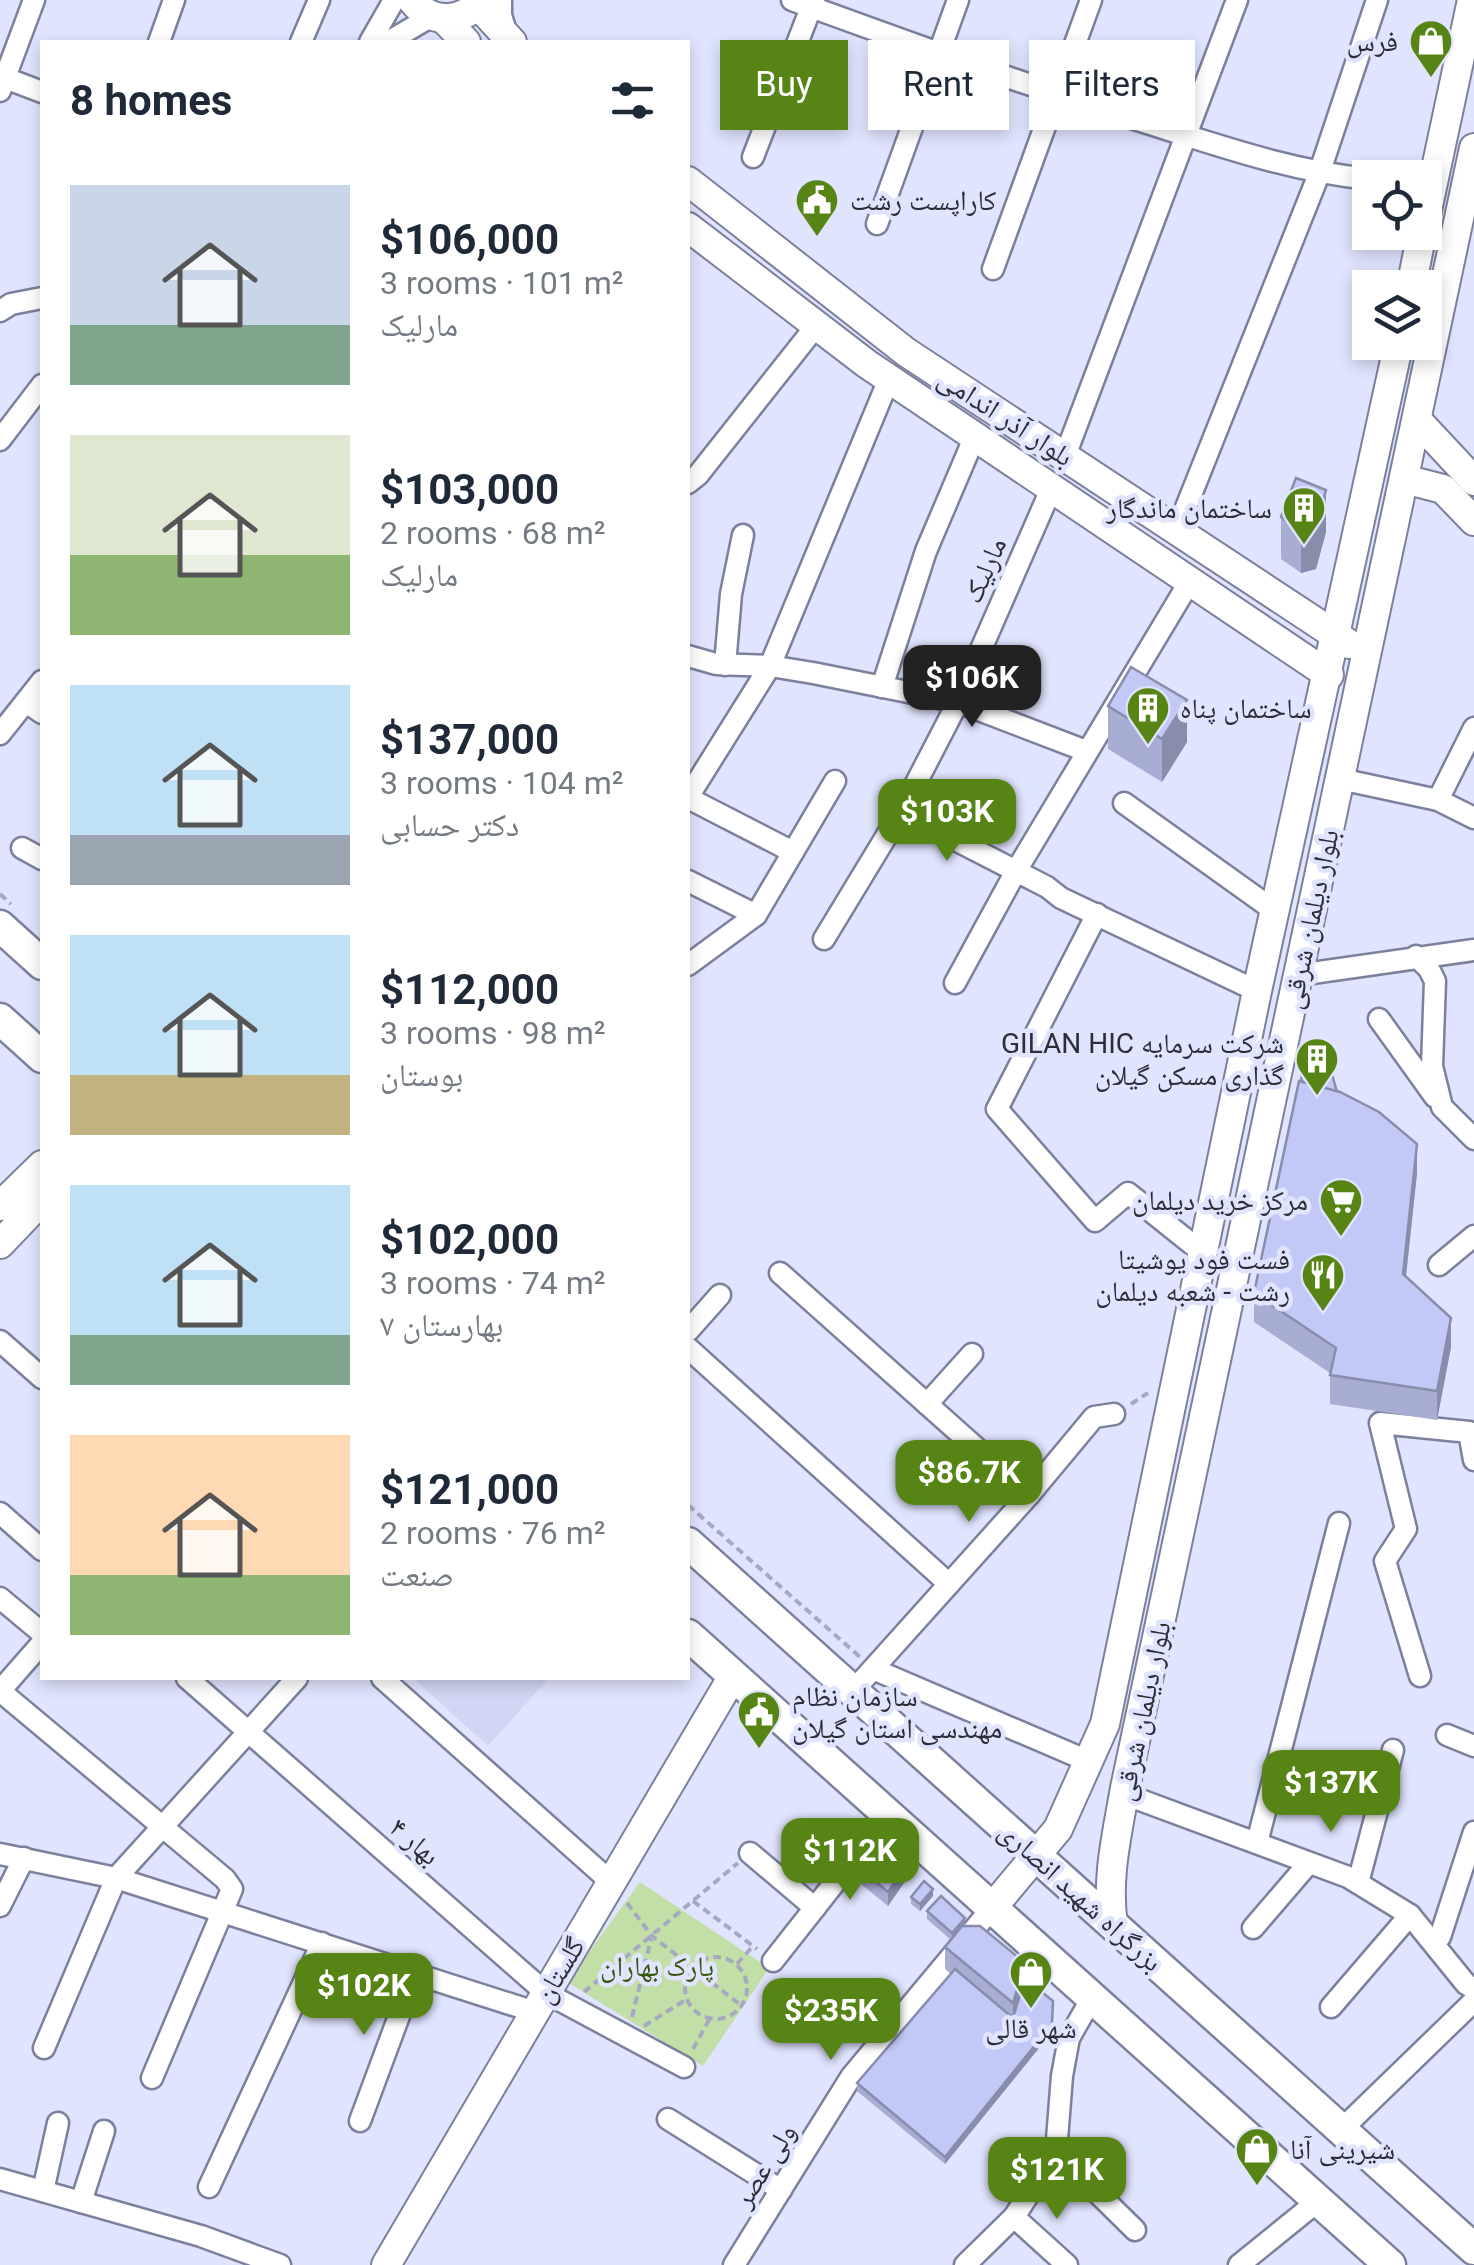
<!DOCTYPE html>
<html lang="en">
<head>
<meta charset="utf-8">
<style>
  :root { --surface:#fff; --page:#f6f6f7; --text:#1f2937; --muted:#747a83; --accent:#578515 }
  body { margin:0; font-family:Roboto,"Noto Naskh Arabic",sans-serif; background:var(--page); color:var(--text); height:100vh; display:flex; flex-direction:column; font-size:38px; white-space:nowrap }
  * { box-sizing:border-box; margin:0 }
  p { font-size:32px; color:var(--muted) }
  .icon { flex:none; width:55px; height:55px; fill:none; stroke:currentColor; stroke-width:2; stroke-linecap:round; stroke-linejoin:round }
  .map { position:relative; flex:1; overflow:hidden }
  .panel { position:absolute; left:40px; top:40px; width:650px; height:1640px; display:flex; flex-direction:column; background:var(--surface); border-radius:0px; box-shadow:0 5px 15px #0003 }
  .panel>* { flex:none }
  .banner { position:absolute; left:720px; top:40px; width:602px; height:90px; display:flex; gap:20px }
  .fabs { position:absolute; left:1352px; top:160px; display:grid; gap:20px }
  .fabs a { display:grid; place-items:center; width:90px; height:90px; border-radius:0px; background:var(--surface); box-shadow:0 5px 15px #0003; font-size:50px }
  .price { position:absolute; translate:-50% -85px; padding:0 22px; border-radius:20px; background:var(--accent); color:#fff; font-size:32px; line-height:65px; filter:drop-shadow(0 2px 5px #0008) }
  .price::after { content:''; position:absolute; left:50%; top:60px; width:30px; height:22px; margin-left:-15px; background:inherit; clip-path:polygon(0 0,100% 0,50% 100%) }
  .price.selected { background:#222; color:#fff }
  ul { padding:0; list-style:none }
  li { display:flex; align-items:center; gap:30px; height:250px; padding:0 30px }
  li span { display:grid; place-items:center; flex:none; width:280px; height:200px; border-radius:0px; color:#555 }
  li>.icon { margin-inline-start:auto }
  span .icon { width:120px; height:120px; fill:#fffc; stroke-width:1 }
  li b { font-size:42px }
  h2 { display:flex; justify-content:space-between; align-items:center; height:120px; padding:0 30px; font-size:42px }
  .chip { padding:0 35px; border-radius:0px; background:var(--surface); box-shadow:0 5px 15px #0003; font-size:35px; line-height:90px }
  .chip.selected { background:var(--accent); color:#fff }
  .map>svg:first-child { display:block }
</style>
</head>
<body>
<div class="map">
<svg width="1474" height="2265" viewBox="0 0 1474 2265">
  <rect width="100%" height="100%" fill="#e0e4fe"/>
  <path fill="#d1d6f4" d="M 413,1678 L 549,1678 L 488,1746 Z"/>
  <path fill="#c2dfa8" d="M 640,1882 L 769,1968 L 703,2066 L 567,1982 Z"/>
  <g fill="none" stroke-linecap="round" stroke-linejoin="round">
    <g stroke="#7c809c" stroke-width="25">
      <g id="minor">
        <path d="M 501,0 L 501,15 L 507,35"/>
        <path d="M 792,0 C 910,43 1028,86 1147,123 C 1220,146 1294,172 1370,179"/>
        <path d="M 159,42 L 174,0"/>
        <path d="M 301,42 L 319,0"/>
        <path d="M 370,42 L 394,0"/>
        <path d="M 388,42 L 432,16"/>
        <path d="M 0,76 L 42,92"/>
        <path d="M 0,91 L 34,0"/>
        <path d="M 753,157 L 814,0"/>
        <path d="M 877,224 L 958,0"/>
        <path d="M 993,269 L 1091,0"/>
        <path d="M 0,311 L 11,304 L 42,298"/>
        <path d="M 0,440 L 42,385"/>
        <path d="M 1065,456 L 1237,0"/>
        <path d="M 688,483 L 698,475 L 816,326"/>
        <path d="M 1177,530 L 1319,174 L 1377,0"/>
        <path d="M 688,656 L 716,664 L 770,666 L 813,673 L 958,702 L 1086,751"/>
        <path d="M 725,665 L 731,594 L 743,535"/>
        <path d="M 882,687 L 926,551 L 975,436"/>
        <path d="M 26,702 L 42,713"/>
        <path d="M 0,734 L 42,681"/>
        <path d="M 1340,779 L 1438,800 L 1474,818"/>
        <path d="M 688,797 L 770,666 L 889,379"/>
        <path d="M 688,798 L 793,852"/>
        <path d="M 1438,800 L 1474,728"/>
        <path d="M 1124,803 L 1275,911"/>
        <path d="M 901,812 L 1047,887 L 1061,898 L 1257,991"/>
        <path d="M 22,848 L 42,859"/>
        <path d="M 688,881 L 756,915"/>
        <path d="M 1097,914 L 997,1109 L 1095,1221 L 1128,1193 L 1203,1253"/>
        <path d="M 824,939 L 901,812 L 958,702 L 1052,487"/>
        <path d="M 1416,956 L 1429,969 L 1435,981 L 1432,1066 L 1442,1107 L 1474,1139"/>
        <path d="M 688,965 L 756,915 L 835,781"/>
        <path d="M 1298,975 L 1474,950"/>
        <path d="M 955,983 L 1016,871 L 1190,581"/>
        <path d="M 1379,1019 L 1435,1097"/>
        <path d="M 1439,1265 L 1474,1236"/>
        <path d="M 780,1273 L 1029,1495"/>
        <path d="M 688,1331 L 720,1295"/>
        <path d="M 0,1341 L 42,1378"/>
        <path d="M 688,1348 L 949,1584"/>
        <path d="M 927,1404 L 972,1354"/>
        <path d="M 0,1513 L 42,1550"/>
        <path d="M 0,1598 L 42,1633"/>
        <path d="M 873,1669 L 1088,1761"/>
        <path d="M 1420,1676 L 1385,1561 L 1406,1529 L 1380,1423 L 1469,1432 L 1474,1460"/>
        <path d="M 187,1678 L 546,1993 L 684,2067"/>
        <path d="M 382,1678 L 611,1882"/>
        <path d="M 0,1691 L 225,1879 L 232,1889 L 152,2078"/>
        <path d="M 0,1691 L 42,1643"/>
        <path d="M 853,1691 L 1029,1495 L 1094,1417 L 1114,1414"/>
        <path d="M 1447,1735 L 1474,1746"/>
        <path d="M 1124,1794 L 1348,1877 L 1410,1915 L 1466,1984 L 1474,1989"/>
        <path d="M 1259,1835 L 1339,1523"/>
        <path d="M 750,1853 L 815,1908"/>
        <path d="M 0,1854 L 116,1878 L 535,2012"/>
        <path d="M 1358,1883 L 1393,1750"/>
        <path d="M 0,1906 L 24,1858"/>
        <path d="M 1253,1928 L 1308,1864"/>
        <path d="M 1440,1937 L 1474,1832"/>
        <path d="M 773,1961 L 888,1815"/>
        <path d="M 1331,2007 L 1410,1915"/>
        <path d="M 44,2048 L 116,1878 L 297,1678"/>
        <path d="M 668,2119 L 781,2190"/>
        <path d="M 360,2121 L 415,1973"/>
        <path d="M 1341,2130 L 1474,2001"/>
        <path d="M 1056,2152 L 1135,2230"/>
        <path d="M 0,2179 L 201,2236 L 280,2265"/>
        <path d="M 209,2187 L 322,1943"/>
        <path d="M 43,2191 L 58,2123"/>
        <path d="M 81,2202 L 104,2131"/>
        <path d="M 1014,2217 L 1067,2265"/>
        <path d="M 734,2265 L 851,2077 L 992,1908"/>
        <path d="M 965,2265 L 1014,2217 L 1056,2152 L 1062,2076 L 1069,2038 L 1092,1998"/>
        <path d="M 1239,2265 L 1318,2201"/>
      </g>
    </g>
    <g stroke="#7c809c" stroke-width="32">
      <g id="major">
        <path d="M 412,0 C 431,25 462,23 482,0"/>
        <path d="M 478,5 L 512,42"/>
        <path d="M 444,19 L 466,42"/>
        <path d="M 688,181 L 906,352 L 1349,644"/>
        <path d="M 1425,220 L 1472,0"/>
        <path d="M 688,227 L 867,364 L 1329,675"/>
        <path d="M 1411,288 L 1422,232"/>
        <path d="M 1417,420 L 1474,481"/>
        <path d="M 1404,479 L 1443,489 L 1474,521"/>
        <path d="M 0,1206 L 42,1165"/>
        <path d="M 0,1244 L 42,1200"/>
        <path d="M 992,1908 L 1058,1829 L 1105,1724 L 1257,991 L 1399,342"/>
        <path d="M 1113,1925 C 1106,1878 1117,1835 1125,1788 L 1474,148"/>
        <path d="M 386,2265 L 733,1676"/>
      </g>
    </g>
    <g stroke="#7c809c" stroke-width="35">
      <g id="highway">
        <path d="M 0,926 L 42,964"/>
        <path d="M 0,1019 L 42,1057"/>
        <path d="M 688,1543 L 1474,2249"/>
        <path d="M 688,1635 L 1390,2265"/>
      </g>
    </g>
    <g stroke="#a6a9bf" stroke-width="4" stroke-dasharray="8 5" stroke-linecap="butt">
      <path d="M 0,894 L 11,904"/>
      <path d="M 1131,1404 L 1148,1393"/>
      <path d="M 688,1505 L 860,1657"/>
      <path d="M 693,1901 L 757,1949"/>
      <path d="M 627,1903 L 652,1936 L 742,2006"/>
      <circle cx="716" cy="1988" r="31"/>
      <path d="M 737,1964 L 753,1946"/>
      <path d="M 584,1992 L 738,1863"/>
      <path d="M 632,2017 L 651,1939"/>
      <path d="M 644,2026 L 687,1999"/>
      <path d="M 693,2049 L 710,2018"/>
    </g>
    <use href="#minor" stroke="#fff" stroke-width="20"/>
    <use href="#major" stroke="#fff" stroke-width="28"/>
    <use href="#highway" stroke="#fff" stroke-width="30"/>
  </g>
  <g fill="#a8add4">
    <path d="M 1281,517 L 1326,532 L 1316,569 L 1301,573 L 1281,559 Z"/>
    <path d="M 1108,706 L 1187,742 L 1162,782 L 1108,749 Z"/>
    <path d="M 1337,1092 L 1417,1173 L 1406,1277 L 1451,1347 L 1437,1420 L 1330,1404 L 1330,1373 L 1254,1322 L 1254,1293 Z"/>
    <path d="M 856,1865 L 910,1874 L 888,1906 L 856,1880 Z"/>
    <path d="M 933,1896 L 920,1911 L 911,1904 L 911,1897 Z"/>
    <path d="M 927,1911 L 965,1925 L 964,1926 L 1025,1978 L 1052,2032 L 945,2164 L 857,2091 L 857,2083 L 951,1974 L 945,1969 L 945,1947 L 951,1940 L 927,1919 Z"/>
  </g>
  <g fill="#888dac">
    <path d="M 1326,490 L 1326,532 L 1316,569 L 1301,573 L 1301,530 Z"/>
    <path d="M 1187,700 L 1187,742 L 1162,782 L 1162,739 Z"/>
    <path d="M 1417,1144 L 1417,1173 L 1403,1303 L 1403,1274 Z"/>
    <path d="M 1451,1318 L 1451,1347 L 1437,1420 L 1437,1391 Z"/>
    <path d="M 910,1860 L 910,1874 L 888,1906 L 888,1892 Z"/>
    <path d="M 933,1889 L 933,1896 L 920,1911 L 920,1904 Z"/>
    <path d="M 965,1918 L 965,1925 L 952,1940 L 952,1933 Z"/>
    <path d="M 1025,1963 L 1025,1985 L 1013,2025 L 1013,2003 Z"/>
    <path d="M 1053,2001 L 1052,2032 L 945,2164 L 945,2157 Z"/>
  </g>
  <g fill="#c3c9f6" stroke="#888dac" stroke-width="2.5">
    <path d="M 1296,478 L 1326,490 L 1316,526 L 1301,530 L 1281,517 Z"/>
    <path d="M 1131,667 L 1187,700 L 1162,739 L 1108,706 Z"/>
    <path d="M 1308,1047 L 1327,1057 L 1337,1092 L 1301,1081 Z"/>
    <path d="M 1299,1081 L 1340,1092 L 1379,1112 L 1417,1144 L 1403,1274 L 1451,1318 L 1437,1391 L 1330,1375 L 1336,1348 L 1254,1293 Z"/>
    <path d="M 888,1840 L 910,1860 L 888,1892 L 856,1865 L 875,1841 Z"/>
    <path d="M 924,1881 L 933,1889 L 920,1904 L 911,1897 Z"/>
    <path d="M 941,1896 L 965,1918 L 952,1933 L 927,1911 Z"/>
    <path d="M 962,1926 L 980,1926 L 1025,1963 L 1013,2003 L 945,1947 Z"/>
    <path d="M 955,1969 L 1013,2018 L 1025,1978 L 1053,2001 L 1052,2024 L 945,2157 L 857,2083 Z"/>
  </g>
  <defs>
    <g id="shop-pin" transform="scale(2.25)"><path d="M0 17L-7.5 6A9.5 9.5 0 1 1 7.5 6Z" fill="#578515" stroke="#e0e4fe"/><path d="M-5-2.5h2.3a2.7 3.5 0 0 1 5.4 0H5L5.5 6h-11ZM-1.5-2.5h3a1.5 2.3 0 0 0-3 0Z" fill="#fff"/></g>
    <g id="civic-pin" transform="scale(2.25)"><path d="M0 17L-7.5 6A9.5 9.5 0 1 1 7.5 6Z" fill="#578515" stroke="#e0e4fe"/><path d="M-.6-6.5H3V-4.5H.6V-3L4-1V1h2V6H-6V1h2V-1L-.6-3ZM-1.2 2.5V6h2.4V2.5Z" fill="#fff"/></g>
    <g id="building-pin" transform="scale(2.25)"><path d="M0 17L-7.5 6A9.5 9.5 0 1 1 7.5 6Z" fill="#578515" stroke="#e0e4fe"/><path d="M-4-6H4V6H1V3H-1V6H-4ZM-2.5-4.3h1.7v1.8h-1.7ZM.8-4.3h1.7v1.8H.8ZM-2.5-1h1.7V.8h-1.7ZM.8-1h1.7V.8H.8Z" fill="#fff"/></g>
    <g id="supermarket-pin" transform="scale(2.25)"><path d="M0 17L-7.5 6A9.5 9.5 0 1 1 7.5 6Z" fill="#578515" stroke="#e0e4fe"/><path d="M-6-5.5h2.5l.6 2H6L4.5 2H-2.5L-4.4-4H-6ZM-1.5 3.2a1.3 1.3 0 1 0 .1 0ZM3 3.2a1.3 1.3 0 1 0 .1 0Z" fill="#fff"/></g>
    <g id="restaurant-pin" transform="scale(2.25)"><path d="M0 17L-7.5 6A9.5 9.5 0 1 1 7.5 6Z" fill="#578515" stroke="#e0e4fe"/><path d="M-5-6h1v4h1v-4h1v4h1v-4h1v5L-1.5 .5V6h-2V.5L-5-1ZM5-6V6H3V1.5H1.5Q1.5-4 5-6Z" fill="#fff"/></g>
  </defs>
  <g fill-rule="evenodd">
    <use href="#shop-pin" x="1431" y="41"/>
    <use href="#civic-pin" x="817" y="200"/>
    <use href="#building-pin" x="1304" y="508"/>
    <use href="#building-pin" x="1148" y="708"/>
    <use href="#building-pin" x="1317" y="1059"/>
    <use href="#supermarket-pin" x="1341" y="1200"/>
    <use href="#restaurant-pin" x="1323" y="1275"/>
    <use href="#civic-pin" x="759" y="1712"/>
    <use href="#shop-pin" x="1031" y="1972"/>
    <use href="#shop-pin" x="1257" y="2149"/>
  </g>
  <g text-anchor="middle" stroke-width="9" stroke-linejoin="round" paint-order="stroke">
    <g font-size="28" fill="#2b2d39" stroke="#e0e4fe" text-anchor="end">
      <text x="1398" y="51">فرس</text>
      <text x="850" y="210" text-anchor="start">کاراپست رشت</text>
      <text x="1272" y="518">ساختمان ماندگار</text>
      <text x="1180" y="718" text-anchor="start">ساختمان پناه</text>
      <text x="1284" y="1053">GILAN HIC شرکت سرمایه<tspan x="1284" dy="32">گذاری مسکن گیلان</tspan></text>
      <text x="1308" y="1210">مرکز خرید دیلمان</text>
      <text x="1290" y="1269">فست فود یوشیتا<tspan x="1290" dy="32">رشت - شعبه دیلمان</tspan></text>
      <text x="792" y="1706" text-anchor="start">سازمان نظام<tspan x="792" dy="32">مهندسی استان گیلان</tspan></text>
      <text x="1031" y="2038" text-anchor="middle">شهر قالی</text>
      <text x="1290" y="2159" text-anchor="start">شیرینی آنا</text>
    </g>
    <g font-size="28" fill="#2b2d39" stroke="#e0e4fe">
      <text transform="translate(1006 417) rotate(33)" y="10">بلوار آذر اندامی</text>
      <text transform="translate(984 570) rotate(-66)" y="10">مارلیک</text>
      <text transform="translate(1310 919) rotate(-78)" y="10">بلوار دیلمان شرقی</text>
      <text transform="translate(1142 1711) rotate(-78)" y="10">بلوار دیلمان شرقی</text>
      <text transform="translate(415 1841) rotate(41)" y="10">بهار ۴</text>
      <text transform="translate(1081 1896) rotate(42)" y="10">بزرگراه شهید انصاری</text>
      <text transform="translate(559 1970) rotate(-59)" y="10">گلستان</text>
      <text transform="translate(764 2165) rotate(-58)" y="10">ولی عصر</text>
    </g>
    <g font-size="28" fill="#355604" stroke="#e0e4fe">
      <text x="657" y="1976">پارک بهاران</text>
    </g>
  </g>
</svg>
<div class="fabs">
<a><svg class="icon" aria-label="locate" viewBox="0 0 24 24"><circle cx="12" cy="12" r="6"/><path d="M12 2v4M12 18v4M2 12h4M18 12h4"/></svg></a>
<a><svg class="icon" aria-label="layers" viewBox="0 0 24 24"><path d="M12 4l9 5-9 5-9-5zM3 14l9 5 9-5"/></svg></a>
</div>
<b class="price selected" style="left:972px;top:730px">$106K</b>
<b class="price" style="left:947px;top:864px">$103K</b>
<b class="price" style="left:969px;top:1525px">$86.7K</b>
<b class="price" style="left:1331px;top:1835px">$137K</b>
<b class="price" style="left:850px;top:1903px">$112K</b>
<b class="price" style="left:364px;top:2038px">$102K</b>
<b class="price" style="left:831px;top:2063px">$235K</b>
<b class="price" style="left:1057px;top:2222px">$121K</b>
<div class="banner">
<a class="chip selected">Buy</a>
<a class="chip">Rent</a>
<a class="chip">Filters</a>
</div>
<section class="panel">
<h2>8 homes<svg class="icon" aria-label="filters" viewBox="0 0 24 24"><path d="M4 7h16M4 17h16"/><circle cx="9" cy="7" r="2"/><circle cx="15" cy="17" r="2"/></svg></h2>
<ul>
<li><span style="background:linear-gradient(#c9d6e8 70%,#7fa58c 0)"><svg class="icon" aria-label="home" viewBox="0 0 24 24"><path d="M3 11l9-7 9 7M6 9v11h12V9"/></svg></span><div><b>$106,000</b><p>3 rooms · 101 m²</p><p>مارلیک</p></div></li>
<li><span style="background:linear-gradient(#dfe7d0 60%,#8fb573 0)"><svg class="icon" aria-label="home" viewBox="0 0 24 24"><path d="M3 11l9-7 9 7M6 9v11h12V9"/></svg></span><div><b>$103,000</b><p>2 rooms · 68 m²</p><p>مارلیک</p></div></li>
<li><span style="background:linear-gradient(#bfe0f5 75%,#9aa5b1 0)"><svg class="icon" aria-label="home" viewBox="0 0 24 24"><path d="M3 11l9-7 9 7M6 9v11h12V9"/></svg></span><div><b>$137,000</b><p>3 rooms · 104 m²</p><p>دکتر حسابی</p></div></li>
<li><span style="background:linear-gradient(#bfe0f5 70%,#c2b280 0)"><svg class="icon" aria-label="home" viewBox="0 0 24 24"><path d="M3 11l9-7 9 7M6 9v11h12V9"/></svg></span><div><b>$112,000</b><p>3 rooms · 98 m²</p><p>بوستان</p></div></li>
<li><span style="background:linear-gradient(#bfe0f5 75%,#7fa58c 0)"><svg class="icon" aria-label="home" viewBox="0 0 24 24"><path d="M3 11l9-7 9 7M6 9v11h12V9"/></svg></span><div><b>$102,000</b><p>3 rooms · 74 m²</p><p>بهارستان ۷</p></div></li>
<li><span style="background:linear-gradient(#ffd9b3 70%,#8fb573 0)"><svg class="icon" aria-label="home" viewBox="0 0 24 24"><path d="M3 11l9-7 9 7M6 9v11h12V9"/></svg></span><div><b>$121,000</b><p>2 rooms · 76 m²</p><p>صنعت</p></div></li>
</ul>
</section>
</div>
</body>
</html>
